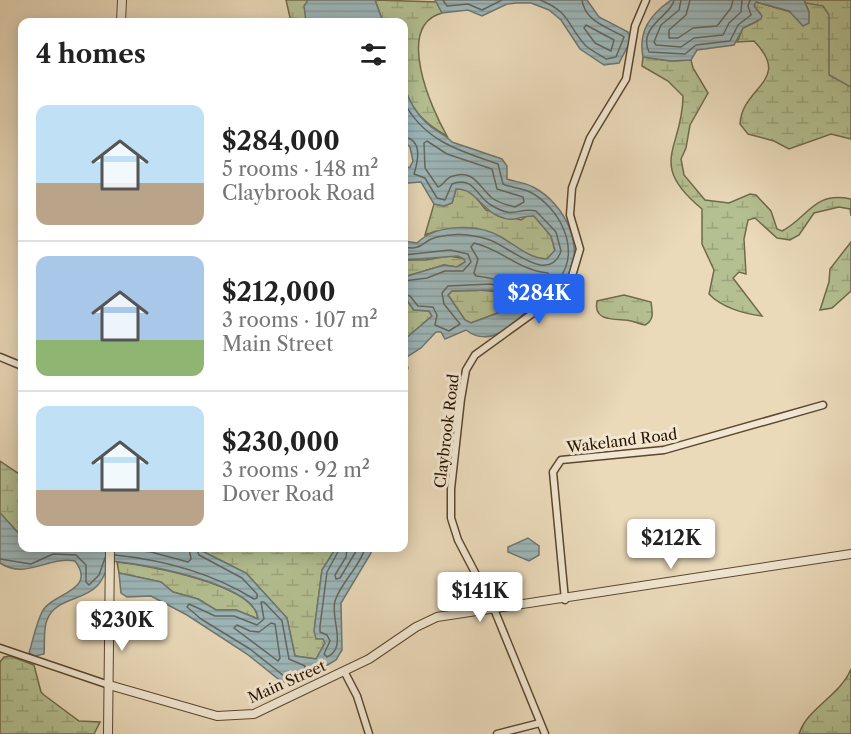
<!DOCTYPE html>
<html lang="en">
<head>
<meta charset="utf-8">
<style>
  :root { --surface:#fff; --page:#f6f6f6; --text:#222; --muted:#767676; --line:#e0e0e0; --accent:#2563eb }
  body { margin:0; font-family:"Libre Caslon Text",serif; background:var(--page); color:var(--text); height:100vh; display:flex; flex-direction:column; font-size:22px; white-space:nowrap }
  * { box-sizing:border-box; margin:0 }
  p { font-size:20px; color:var(--muted) }
  .icon { flex:none; width:33px; height:33px; fill:none; stroke:currentColor; stroke-width:2; stroke-linecap:round; stroke-linejoin:round }
  .map { position:relative; flex:1; overflow:hidden }
  .panel { position:absolute; left:18px; top:18px; width:390px; height:534px; display:flex; flex-direction:column; background:var(--surface); border-radius:12px; box-shadow:0 3px 15px #0003 }
  .panel>* { flex:none }
  .price { position:absolute; translate:-50% -51px; padding:0 14px; border-radius:6px; background:#fff; color:#222; font-size:20px; line-height:39px; filter:drop-shadow(0 2px 3px #0008) }
  .price::after { content:''; position:absolute; left:50%; top:36px; width:18px; height:14px; margin-left:-9px; background:inherit; clip-path:polygon(0 0,100% 0,50% 100%) }
  .price.active { background:var(--accent); color:#fff }
  ul { padding:0; list-style:none }
  li { display:flex; align-items:center; gap:18px; height:150px; padding:0 18px }
  li+li { border-top:2px solid var(--line) }
  li span { display:grid; place-items:center; flex:none; width:168px; height:120px; border-radius:12px; color:#555 }
  li>.icon { margin-inline-start:auto }
  span .icon { width:72px; height:72px; fill:#fffc; stroke-width:1 }
  li b { font-size:26px }
  h2 { display:flex; justify-content:space-between; align-items:center; height:72px; padding:0 18px; font-size:26px }
  .map>svg:first-child { display:block }
</style>
</head>
<body>
<div class="map">
<svg width="851" height="734" viewBox="0 0 851 734">
  <defs>
    <pattern id="wetland-marsh" width="20" height="14" patternUnits="userSpaceOnUse" patternTransform="scale(1.5)"><rect width="20" height="14" fill="#b4c092"/><path d="M1 5h8M5 5V1M11 12h8M15 12V8" fill="none" stroke="#9ba47c"/></pattern>
    <pattern id="water-rules" width="6" height="5" patternUnits="userSpaceOnUse" patternTransform="scale(1.5)"><rect width="6" height="5" fill="#9db8bb"/><path d="M0 2.5h6" fill="none" stroke="#889d9f"/></pattern>
  </defs>
  <rect width="100%" height="100%" fill="#eadaba"/>
  <filter id="stains"><feTurbulence type="fractalNoise" baseFrequency=".00333" numOctaves="4"/><feColorMatrix values="0 0 0 0 .2 0 0 0 0 .09 0 0 0 0 .02 0 0 0 .5 -.17"/></filter>
  <radialGradient id="worn" r=".72"><stop offset=".6" stop-color="#630" stop-opacity="0"/><stop offset="1" stop-color="#630" stop-opacity=".3"/></radialGradient>
  <g fill="url(#wetland-marsh)" stroke="#706a4a" stroke-width="1.5">
    <path d="M 286,0 L 308,0 L 306,22 L 291,22 Z"/>
    <path d="M 375,0 L 438,2 L 442,13 C 394,26 432,110 447,136 C 394,107 404,76 404,22 L 383,22 Z"/>
    <path d="M 804,0 L 851,0 L 851,139 L 831,134 L 789,149 L 774,141 L 748,134 L 740,124 C 742,86 793,81 754,41 L 737,42 L 743,28 L 758,21 L 760,13 L 754,6 L 756,2 L 794,13 L 809,12 Z"/>
    <path d="M 643,57 L 671,61 L 691,60 L 693,68 L 708,93 L 690,125 L 686,148 L 681,159 L 684,175 L 705,200 L 729,203 L 750,194 L 756,195 L 771,211 L 777,229 L 782,231 C 809,217 813,191 851,199 L 851,216 L 850,209 L 839,207 L 814,213 L 799,235 L 790,240 L 777,238 L 755,218 L 748,220 L 744,239 L 746,274 L 739,272 L 733,278 L 762,316 C 744,314 721,307 709,294 L 714,270 L 702,244 L 702,209 C 646,163 683,149 683,96 L 668,81 L 642,66 Z"/>
    <path d="M 456,189 L 470,190 L 486,210 L 521,220 L 527,216 L 534,216 L 551,236 L 555,251 L 547,259 L 534,258 L 518,249 L 436,231 L 425,235 L 434,204 L 444,206 L 452,203 Z"/>
    <path d="M 851,242 L 851,291 L 832,308 L 820,310 L 829,282 L 830,269 Z"/>
    <path d="M 450,256 L 465,259 L 465,262 L 457,267 L 444,265 L 404,277 L 404,260 L 425,260 Z"/>
    <path d="M 478,290 L 524,294 L 506,310 L 471,323 L 465,320 L 448,295 L 452,291 Z"/>
    <path d="M 624,295 L 651,302 C 652,311 655,320 645,325 C 638,324 632,320 625,320 C 611,319 593,320 597,301 Z"/>
    <path d="M 404,297 L 414,310 L 429,311 L 432,316 L 404,340 Z"/>
    <path d="M 0,461 L 22,476 L 22,537 L 0,513 Z"/>
    <path d="M 196,548 L 336,548 L 322,570 L 315,624 L 325,643 L 316,659 L 295,656 L 287,618 L 246,573 Z"/>
    <path d="M 117,562 C 145,565 256,584 258,619 L 236,610 L 216,610 L 198,599 L 173,592 L 161,582 L 119,573 Z"/>
    <path d="M 10,656 L 34,665 L 41,692 L 44,695 L 79,721 L 100,722 L 94,734 L 0,734 L 0,662 L 4,657 Z"/>
    <path d="M 851,669 L 851,734 L 799,734 C 807,708 840,696 851,669 Z"/>
  </g>
  <g fill="url(#water-rules)" stroke="#707671" stroke-width="1.5" fill-rule="evenodd">
    <path d="M 308,0 L 375,0 L 383,22 L 306,22 L 304,6 Z"/>
    <path d="M 435,0 L 587,0 L 599,17 L 628,32 L 631,40 L 619,63 L 604,65 L 580,49 L 561,20 L 549,10 L 531,3 L 517,3 L 507,4 L 482,16 L 468,10 L 442,13 Z"/>
    <path d="M 671,0 L 804,0 L 809,12 L 809,23 L 803,26 L 789,11 L 756,2 L 754,6 L 762,16 L 761,19 L 743,28 L 734,45 L 697,50 L 691,60 L 671,61 L 643,57 C 638,31 650,15 671,0 Z"/>
    <path d="M 404,89 C 411,103 417,115 429,125 C 436,132 445,134 452,142 L 502,159 L 507,166 L 507,179 C 515,182 524,182 533,187 C 565,203 589,251 564,283 C 556,293 544,296 534,304 C 515,322 492,350 466,330 L 445,339 L 441,332 L 436,332 L 421,348 L 405,358 L 408,368 L 404,380 L 404,340 L 432,316 L 429,311 L 414,310 C 404,298 404,292 404,277 L 444,265 L 457,267 L 465,262 L 464,259 L 458,256 L 404,260 L 404,241 L 417,243 C 436,224 478,223 501,237 C 517,246 528,258 547,259 L 555,250 L 551,236 L 534,216 C 519,215 516,224 498,216 C 481,209 475,188 456,189 L 452,203 L 444,206 L 434,204 L 421,182 L 408,183 L 404,187 L 404,168 L 410,167 L 413,161 L 410,147 L 404,141 ZM 491,290 L 507,295 L 524,294 L 506,310 L 471,323 L 465,320 L 448,295 L 452,291 Z"/>
    <path d="M 0,513 L 22,537 L 22,548 L 196,548 L 246,573 L 287,618 L 295,656 L 316,659 L 325,643 L 323,639 L 316,639 L 314,631 L 322,570 L 336,548 L 371,548 L 371,553 L 341,603 L 342,650 L 336,660 L 311,675 L 289,683 L 282,682 L 247,654 L 187,615 L 151,596 L 127,597 L 121,593 L 119,573 L 161,582 L 173,592 L 198,599 L 216,610 L 236,610 L 258,619 C 257,583 139,563 110,561 C 106,570 104,579 97,586 C 83,601 55,598 47,620 C 43,630 45,643 44,654 L 35,656 L 29,653 C 33,640 36,624 42,612 C 51,593 98,591 75,561 C 48,556 26,580 0,563 Z"/>
    <path d="M 528,538 L 539,546 L 539,555 L 529,561 L 508,552 L 508,547 Z"/>
  </g>
  <g fill="none" stroke-linecap="round" stroke-linejoin="round">
    <g stroke="#65665e" stroke-width="1.5">
      <path d="M 443,0 L 447,6 L 468,4 L 482,10 L 502,0"/>
      <path d="M 540,0 C 571,12 567,26 586,46 C 592,51 600,55 606,59 L 616,57 L 624,37 C 608,27 585,22 582,0"/>
      <path d="M 674,0 C 672,15 637,27 649,52 L 685,54 L 696,45 L 730,41 L 738,25 L 751,15 L 748,6 L 750,0"/>
      <path d="M 681,0 L 679,10 L 661,25 L 654,42 L 656,45 L 681,47 L 694,38 L 723,35 L 729,23 L 741,12 L 742,0"/>
      <path d="M 690,0 L 686,15 L 669,30 L 669,38 L 678,38 L 693,28 L 717,26 L 731,8 L 733,0"/>
      <path d="M 586,25 L 614,40 L 611,51 L 595,43 L 584,28 Z"/>
      <path d="M 404,102 C 424,141 460,151 498,164 L 503,184 C 512,188 522,188 530,192 C 559,207 582,250 559,279 C 552,288 541,292 532,298 L 525,289 L 517,287 L 507,289 L 491,284 L 448,286 L 442,293 L 444,304 L 460,324 L 449,331 L 435,325 L 437,315 L 433,307 L 418,306 L 410,296 L 404,294"/>
      <path d="M 404,137 C 423,140 418,161 414,174 L 425,178 L 437,198 L 445,200 L 452,184 C 473,175 477,197 491,205 C 515,220 517,207 536,211 L 556,232 L 561,251 C 549,287 507,244 487,239 C 471,234 453,233 437,237 C 421,241 423,251 404,247"/>
      <path d="M 427,141 L 447,154 L 492,169 L 497,189 L 523,197 L 524,202 L 515,207 C 507,205 499,203 492,198 C 479,187 474,169 453,176 C 445,178 444,185 438,187 L 425,168 L 424,143 Z"/>
      <path d="M 474,243 C 501,249 520,271 548,273 L 550,277 L 534,286 C 524,279 517,282 506,281 C 496,280 486,277 476,276 L 474,273 L 478,259 L 471,247 Z"/>
      <path d="M 404,255 L 450,250 L 468,254 L 471,262 L 463,271 L 445,271 L 427,278 L 404,281"/>
      <path d="M 115,548 L 151,552 L 188,562 L 191,559 L 189,548"/>
      <path d="M 340,548 L 327,572 L 320,626 L 320,632 L 327,635 L 330,641 L 324,654 L 327,657 C 348,648 330,618 335,601 C 341,582 360,567 365,548"/>
      <path d="M 347,548 L 346,557 L 335,575 L 336,579 L 340,578 L 358,548"/>
      <path d="M 115,555 C 164,560 212,573 254,599 L 257,598 L 257,594 L 242,578 L 199,555 L 196,548"/>
      <path d="M 0,559 L 31,564 L 53,554 L 76,555 L 86,565 L 86,582 L 89,585 L 99,575 L 105,558"/>
      <path d="M 261,602 L 264,602 L 282,621 L 289,659 L 305,666 L 305,671 L 289,677 L 284,676 L 250,649 L 201,619 L 187,607 L 189,604 L 215,616 L 234,616 L 257,625 L 264,619 Z"/>
      <path d="M 271,623 L 275,624 L 280,658 L 278,661 L 234,628 L 237,625 L 250,631 L 259,632 Z"/>
    </g>
    <path stroke="#707671" stroke-width="1.5" d="M 806,3 L 823,6 L 829,15 L 829,75 L 851,87"/>
    <g stroke="#5c462f" stroke-width="9">
      <g id="minor">
        <path d="M 0,357 L 22,366"/>
        <path d="M 565,600 L 553,472 L 561,460 L 664,450 L 823,405"/>
        <path d="M 0,648 L 109,685"/>
        <path d="M 344,671 L 357,696 L 369,734"/>
        <path d="M 497,734 L 540,723"/>
        <path d="M 545,734 L 494,609 L 458,540 L 451,518 L 451,489 L 461,399 L 466,370 L 475,355 L 547,303 L 572,276 L 580,249 L 570,215 L 572,188 L 590,138 L 626,79 L 635,26 L 646,0"/>
      </g>
    </g>
    <g stroke="#5c462f" stroke-width="10">
      <g id="tertiary">
        <path d="M 121,22 L 122,0"/>
        <path d="M 465,611 L 476,600 L 483,586"/>
        <path d="M 109,685 L 217,716 L 254,714 L 369,659 L 416,627 L 437,617 L 851,554"/>
        <path d="M 108,734 L 110,548"/>
      </g>
    </g>
    <use href="#minor" stroke="#f1e7d2" stroke-width="6"/>
    <use href="#tertiary" stroke="#f1e7d2" stroke-width="8"/>
  </g>
  <g text-anchor="middle" stroke-width="6" stroke-linejoin="round" paint-order="stroke">
    <g font-size="15" fill="#2d1401" stroke="#f1e7d2">
      <text transform="translate(447 431) rotate(-83)" y="5">Claybrook Road</text>
      <text transform="translate(622 441) rotate(-7)" y="5">Wakeland Road</text>
      <text transform="translate(287 682) rotate(-24)" y="5">Main Street</text>
    </g>
  </g>
  <rect width="100%" height="100%" filter="url(#stains)"/>
  <rect width="100%" height="100%" fill="url(#worn)"/>
</svg>
<b class="price active" style="left:539px;top:325px">$284K</b>
<b class="price" style="left:671px;top:570px">$212K</b>
<b class="price" style="left:480px;top:623px">$141K</b>
<b class="price" style="left:122px;top:652px">$230K</b>
<section class="panel">
<h2>4 homes<svg class="icon" aria-label="filters" viewBox="0 0 24 24"><path d="M4 7h16M4 17h16"/><circle cx="9" cy="7" r="2"/><circle cx="15" cy="17" r="2"/></svg></h2>
<ul>
<li><span style="background:linear-gradient(#bfe0f5 65%,#b9a48a 0)"><svg class="icon" aria-label="home" viewBox="0 0 24 24"><path d="M3 11l9-7 9 7M6 9v11h12V9"/></svg></span><div><b>$284,000</b><p>5 rooms · 148 m²</p><p>Claybrook Road</p></div></li>
<li><span style="background:linear-gradient(#a9c7e8 70%,#8fb573 0)"><svg class="icon" aria-label="home" viewBox="0 0 24 24"><path d="M3 11l9-7 9 7M6 9v11h12V9"/></svg></span><div><b>$212,000</b><p>3 rooms · 107 m²</p><p>Main Street</p></div></li>
<li><span style="background:linear-gradient(#bfe0f5 70%,#b9a48a 0)"><svg class="icon" aria-label="home" viewBox="0 0 24 24"><path d="M3 11l9-7 9 7M6 9v11h12V9"/></svg></span><div><b>$230,000</b><p>3 rooms · 92 m²</p><p>Dover Road</p></div></li>
</ul>
</section>
</div>
</body>
</html>
